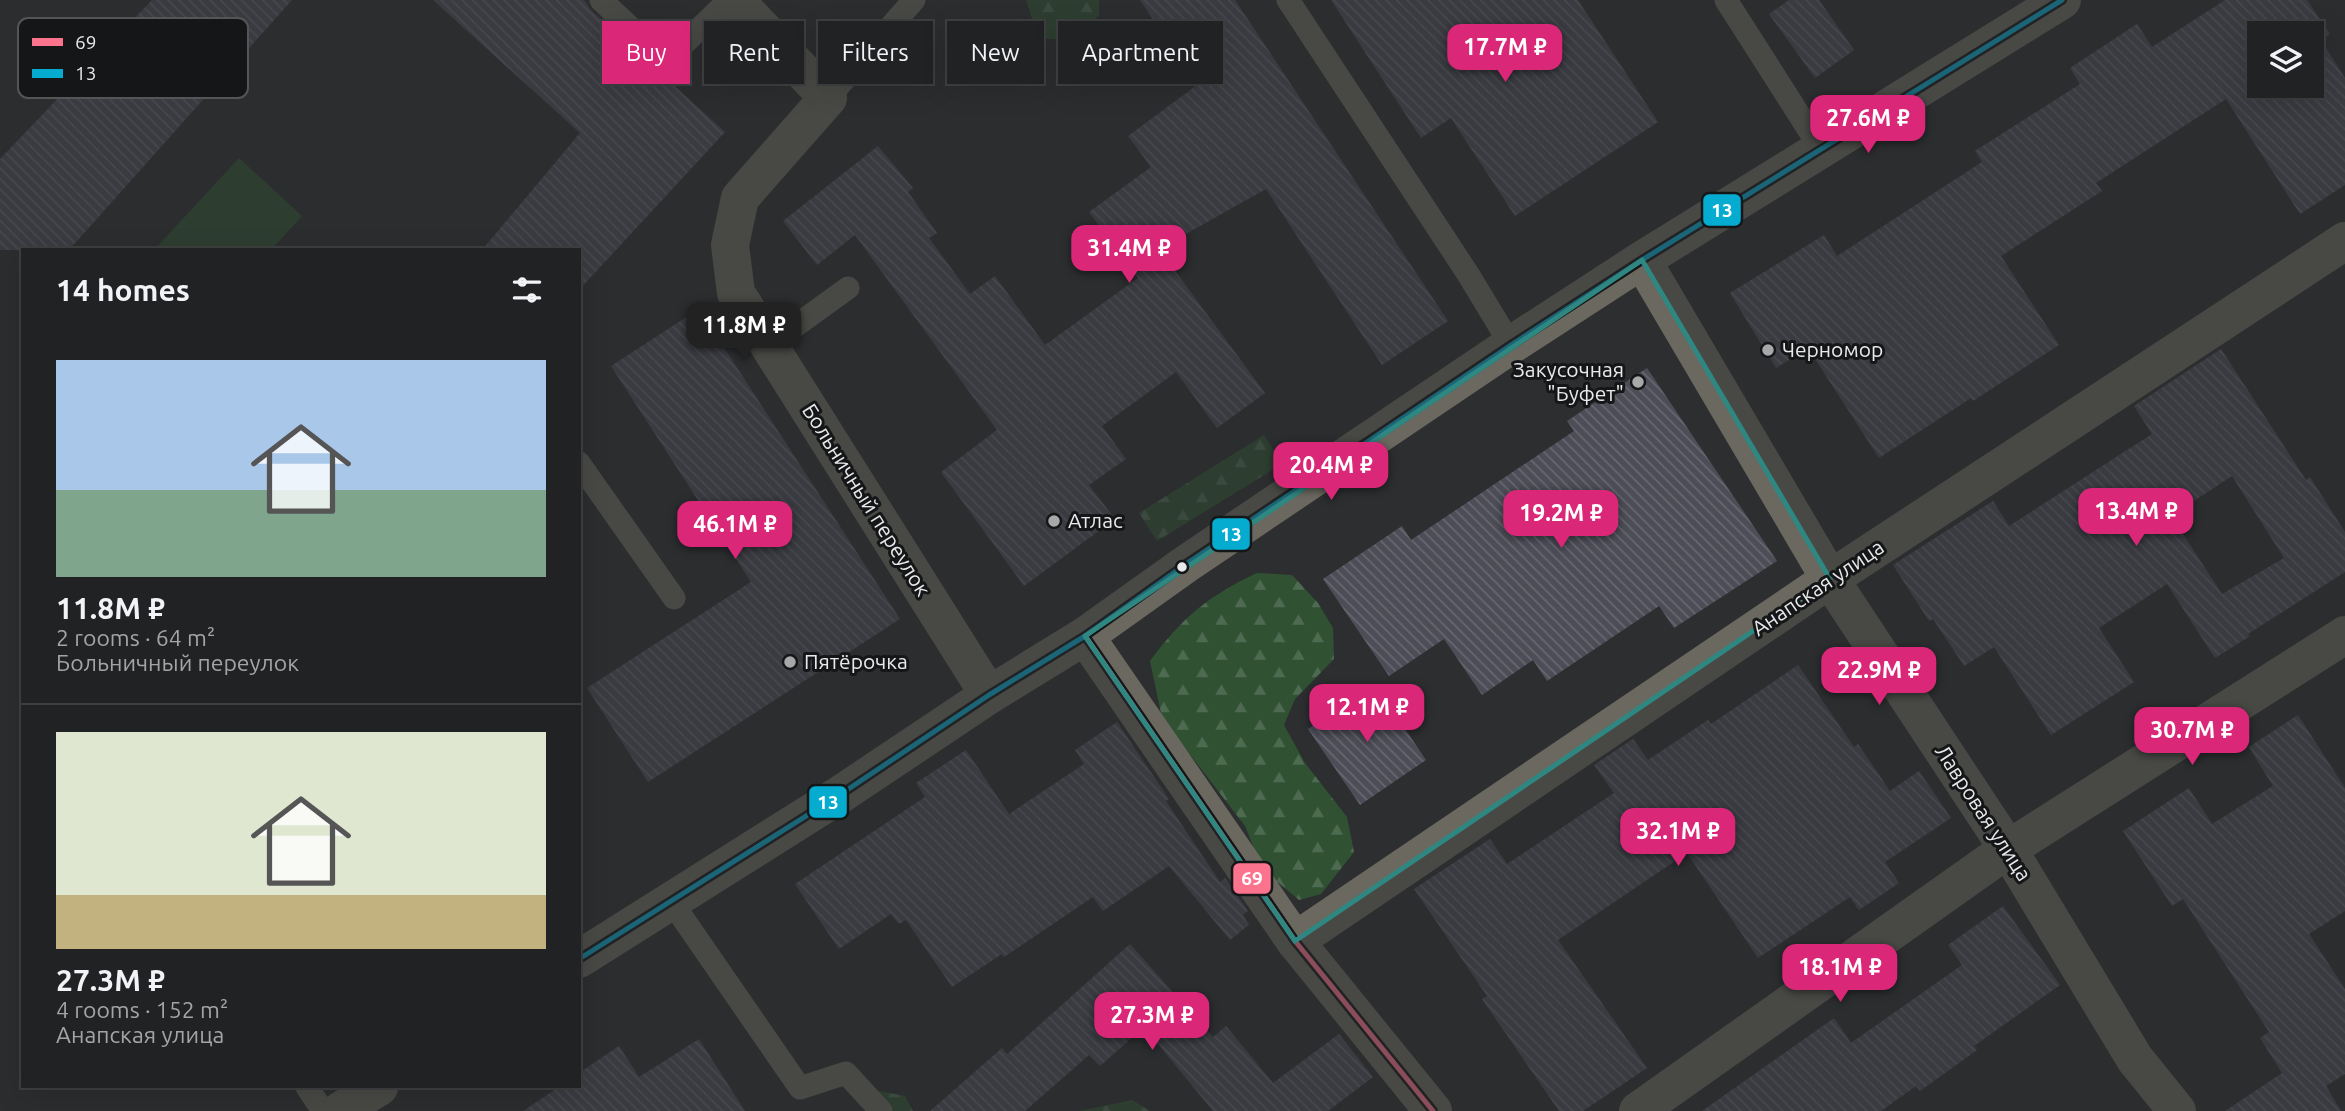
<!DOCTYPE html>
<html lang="en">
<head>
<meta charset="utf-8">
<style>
  :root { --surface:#212224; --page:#292a2c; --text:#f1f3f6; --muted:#a2a4a6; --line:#3e3f41; --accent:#db2777 }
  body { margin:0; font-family:Ubuntu,sans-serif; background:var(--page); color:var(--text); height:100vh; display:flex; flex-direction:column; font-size:26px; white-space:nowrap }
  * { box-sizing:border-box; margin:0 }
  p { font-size:23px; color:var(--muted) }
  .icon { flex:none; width:38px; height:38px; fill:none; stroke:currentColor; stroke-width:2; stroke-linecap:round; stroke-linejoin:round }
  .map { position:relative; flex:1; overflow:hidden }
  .panel { position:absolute; left:21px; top:248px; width:560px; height:840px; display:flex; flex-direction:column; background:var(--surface); border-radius:0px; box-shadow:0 7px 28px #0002,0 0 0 2px var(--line) }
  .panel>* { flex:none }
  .guide { position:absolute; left:602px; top:21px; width:665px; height:63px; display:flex; gap:14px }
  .tools { position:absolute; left:2247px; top:21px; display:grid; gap:14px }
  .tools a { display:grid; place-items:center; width:77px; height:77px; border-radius:0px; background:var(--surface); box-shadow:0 7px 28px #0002,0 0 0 2px var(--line); font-size:35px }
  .price { position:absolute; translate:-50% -60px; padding:0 16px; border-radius:14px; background:var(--accent); color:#fff; font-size:23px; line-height:46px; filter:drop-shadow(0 2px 4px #0008) }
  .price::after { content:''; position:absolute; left:50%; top:42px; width:21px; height:16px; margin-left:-10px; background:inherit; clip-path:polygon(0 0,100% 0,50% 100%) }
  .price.selected { background:#222; color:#fff }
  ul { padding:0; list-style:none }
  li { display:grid; align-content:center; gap:14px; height:371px; padding:0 35px }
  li+li { border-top:2px solid var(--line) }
  li span { display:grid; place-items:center; height:217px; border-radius:0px; color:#555 }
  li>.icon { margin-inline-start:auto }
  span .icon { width:126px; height:126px; fill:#fffc; stroke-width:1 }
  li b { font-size:30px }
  h2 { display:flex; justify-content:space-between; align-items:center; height:84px; padding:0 35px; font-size:30px }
  .chip { padding:0 24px; border-radius:0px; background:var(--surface); box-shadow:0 7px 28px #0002,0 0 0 2px var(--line); font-size:24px; line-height:63px }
  .chip.selected { background:var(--accent); color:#fff }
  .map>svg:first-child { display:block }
</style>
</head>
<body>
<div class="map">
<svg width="2345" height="1111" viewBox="0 0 2345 1111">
  <defs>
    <pattern id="forest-firs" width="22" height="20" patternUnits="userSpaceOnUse" patternTransform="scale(1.75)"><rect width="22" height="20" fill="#305233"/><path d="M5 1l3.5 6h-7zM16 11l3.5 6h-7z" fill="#4e6b51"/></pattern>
    <pattern id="building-back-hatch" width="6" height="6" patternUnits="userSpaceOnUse" patternTransform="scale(1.75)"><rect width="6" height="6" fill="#4d4d58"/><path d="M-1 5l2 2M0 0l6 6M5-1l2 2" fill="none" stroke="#676770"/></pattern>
  </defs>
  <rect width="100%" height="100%" fill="#2c2e30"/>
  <g fill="url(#forest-firs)">
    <path d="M 1026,0 L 1099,0 L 1099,15 L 1075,42 L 1038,37 Z"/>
    <path d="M 1264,435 L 1282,464 L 1157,541 L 1139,513 Z"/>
    <path d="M 1257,573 L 1292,575 L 1318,603 L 1333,628 L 1334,659 L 1295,699 L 1284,725 L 1305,763 L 1347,817 L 1354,852 L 1321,894 L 1299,900 L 1262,869 L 1245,826 L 1162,718 L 1150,661 C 1182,618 1208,596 1257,573 Z"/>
    <path d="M 879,1091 L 905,1096 L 913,1111 L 866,1111 Z"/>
    <path d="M 1132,1100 L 1150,1111 L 1079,1111 Z"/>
  </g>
  <path fill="#305233" d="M 239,158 L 302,216 L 271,250 L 154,250 Z"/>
  <g fill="url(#building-back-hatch)" fill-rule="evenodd">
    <path d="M 152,0 L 292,0 L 69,250 L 0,250 L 0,159 Z"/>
    <path d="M 433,0 L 584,0 L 591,10 L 725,132 L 579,290 L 579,250 L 482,250 L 580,133 Z"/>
    <path d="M 1140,0 L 1235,0 L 1448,321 L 1382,365 L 1266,189 L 1159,249 L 1265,393 L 1217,428 L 1176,372 L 1102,426 L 1126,459 L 1089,485 L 1115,519 L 1024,586 L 941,472 L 997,430 L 855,235 L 817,265 L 783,221 L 878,146 L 913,188 L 908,192 L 937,233 L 929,238 L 970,294 L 995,276 L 1045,345 L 1138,278 L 1089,212 L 1151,167 L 1128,136 L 1197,85 Z"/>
    <path d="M 1331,0 L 1578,0 L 1658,122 L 1515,216 L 1451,118 L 1421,138 Z"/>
    <path d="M 1789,0 L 1819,0 L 1854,50 L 1815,78 L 1769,14 Z"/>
    <path d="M 2225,0 L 2307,0 L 2330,34 L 2321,40 L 2345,78 L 2345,185 L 2300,214 L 2226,99 L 2096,183 L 2102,191 L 2001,256 L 2059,345 L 1973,401 L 1971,398 L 1879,458 L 1808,348 L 1776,368 L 1730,293 L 1824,235 L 1837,256 L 1982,162 L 1975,151 L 2080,84 L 2070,68 L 2137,24 L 2152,47 ZM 2259,33 L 2312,33 L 2312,86 L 2259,86 Z"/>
    <path d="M 699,309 L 900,619 L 648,782 L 587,688 L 751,582 L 611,366 Z"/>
    <path d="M 2221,349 L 2306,480 L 2310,477 L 2345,532 L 2345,572 L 2248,634 L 2250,636 L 2215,658 L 2167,584 L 2099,628 L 2134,682 L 2051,735 L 1994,647 L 1964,666 L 1933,619 L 1929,621 L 1893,565 L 1993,501 L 2009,526 L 2152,434 L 2134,406 ZM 2232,476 L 2284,558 L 2222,594 L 2171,516 Z"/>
    <path d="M 1647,368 L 1777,561 L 1674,628 L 1659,606 L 1547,681 L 1533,660 L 1482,695 L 1444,639 L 1389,676 L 1323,579 L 1402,526 L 1411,540 L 1574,431 L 1567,421 Z"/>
    <path d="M 1798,665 L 1854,747 L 1858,744 L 1890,791 L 1919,771 L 1951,818 L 1885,862 L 1899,883 L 1859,910 L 1850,897 L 1758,958 L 1687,853 L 1558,940 L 1647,1068 L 1583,1111 L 1559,1111 L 1482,999 L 1487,996 L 1414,889 L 1490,839 L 1507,864 L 1614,793 L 1594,765 L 1633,739 L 1648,760 L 1708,720 L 1711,724 Z"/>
    <path d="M 1375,684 L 1426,760 L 1360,805 L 1308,729 Z"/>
    <path d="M 2298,715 L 2345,788 L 2345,911 L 2309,934 L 2345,989 L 2345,1074 L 2326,1086 L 2341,1111 L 2225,1111 L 2282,1073 L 2260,1038 L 2269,1032 L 2183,899 L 2172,906 L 2123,831 L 2189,788 L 2212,824 L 2273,786 L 2249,747 Z"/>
    <path d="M 1117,722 L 1169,799 L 1166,801 L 1220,882 L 1225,878 L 1248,911 L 1243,915 L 1249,925 L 1230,940 L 1169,866 L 1103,911 L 1093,897 L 1004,957 L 1002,954 L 952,987 L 906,920 L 899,924 L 891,914 L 839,949 L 795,884 L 925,797 L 916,783 L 966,750 L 1009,814 L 1084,764 L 1075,750 Z"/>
    <path d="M 2003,906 L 2060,985 L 1974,1046 L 1977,1050 L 1920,1091 L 1916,1086 L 1881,1111 L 1702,1111 L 1834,1018 L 1851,1043 L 1962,965 L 1948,945 Z"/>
    <path d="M 1130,944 L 1213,1037 L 1226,1026 L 1273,1083 L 1339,1034 L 1373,1077 L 1328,1111 L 1213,1111 L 1144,1027 L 1100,1066 L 1089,1055 L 1025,1111 L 930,1111 L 1002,1048 L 1007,1054 Z"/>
    <path d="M 699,1039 L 745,1111 L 523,1111 L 559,1087 L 579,1087 L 579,1073 L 619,1046 L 639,1077 Z"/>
  </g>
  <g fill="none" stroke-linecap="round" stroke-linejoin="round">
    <g stroke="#6b6860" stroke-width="23">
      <path d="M 601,0 L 666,61 L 729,0"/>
      <path d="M 1288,0 L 1468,274 L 1511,345"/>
      <path d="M 1726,0 L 1821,149"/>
      <path d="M 828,98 L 914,0"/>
      <path d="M 769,345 L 848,288"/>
      <path d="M 579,463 L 674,598"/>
      <path d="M 671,901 L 800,1088 L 846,1073 L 881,1111"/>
      <path d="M 307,1087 L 323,1111"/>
    </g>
    <g stroke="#6b6860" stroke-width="38">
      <path d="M 735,0 L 828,98 L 740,198 L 730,245 L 736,293 L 989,695"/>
      <path d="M 1642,260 L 1830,579 L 2008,849 L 2135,1059 L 2177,1111"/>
      <path d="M 1085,636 L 1295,941 L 1433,1111"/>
      <path d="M 1295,941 L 1830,579 L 2345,241"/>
      <path d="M 579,959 L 841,794 L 989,695 L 1085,636 L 1186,564 L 1511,345 L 1642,260 L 2062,0"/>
      <path d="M 340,1111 L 379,1087"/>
      <path d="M 1638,1111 L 2008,849 L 2345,635"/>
    </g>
    <g stroke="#151617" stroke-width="10">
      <path id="bus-1" d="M 1085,636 L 1295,941 L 1433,1111"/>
    </g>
    <g stroke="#151617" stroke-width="10">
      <path id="bus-2" d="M 579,959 L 841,794 L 989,695 L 1085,636 L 1186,564 L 1511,345 L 1642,260 L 2062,0"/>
    </g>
    <use href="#bus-1" stroke="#fc738d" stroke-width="5"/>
    <use href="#bus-2" stroke="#06acd0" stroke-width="5"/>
  </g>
  <path d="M0 0H2345V1111H0ZM 1642,260 L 1830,579 L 1295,941 L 1085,636 Z" fill="#2c2e30" fill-opacity=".55" fill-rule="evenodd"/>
  <path fill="none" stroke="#2f8781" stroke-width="5" stroke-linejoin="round" d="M 1642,260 L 1830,579 L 1295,941 L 1085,636 Z"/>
  <g fill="#a6a8aa" stroke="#151617" stroke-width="2.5">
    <circle cx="1768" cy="350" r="7"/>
    <circle cx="1638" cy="382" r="7"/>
    <circle cx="1054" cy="521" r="7"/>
    <circle cx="790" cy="662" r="7"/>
  </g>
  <circle fill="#e7e9eb" stroke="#151617" stroke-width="2.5" cx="1182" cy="567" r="6"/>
  <g text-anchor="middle" stroke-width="6" stroke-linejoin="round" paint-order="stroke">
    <g font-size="21" fill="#e7e9eb" stroke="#151617" text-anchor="start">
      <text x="1782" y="357">Черномор</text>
      <text x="1624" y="377" text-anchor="end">Закусочная<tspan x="1624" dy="24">"Буфет"</tspan></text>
      <text x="1068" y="528">Атлас</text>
      <text x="804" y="669">Пятёрочка</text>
    </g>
    <g font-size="21" fill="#e7e9eb" stroke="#151617">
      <text transform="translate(866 500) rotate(58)" y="7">Больничный переулок</text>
      <text transform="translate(1818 588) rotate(-34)" y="7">Анапская улица</text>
      <text transform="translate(1983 813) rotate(57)" y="7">Лавровая улица</text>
    </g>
  </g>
  <rect x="18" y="18" width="230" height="80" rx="10" fill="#151617" stroke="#545557" stroke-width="2"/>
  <rect x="32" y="38" width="31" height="8" fill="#fc738d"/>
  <rect x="32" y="69" width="31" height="9" fill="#06acd0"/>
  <g font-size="19" fill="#e7e9eb">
    <text x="75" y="49">69</text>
    <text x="75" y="80">13</text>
  </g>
  <g stroke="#151617" stroke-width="2.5">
    <rect x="1702" y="193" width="40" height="34" rx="7" fill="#06acd0"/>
    <rect x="1211" y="517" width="40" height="34" rx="7" fill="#06acd0"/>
    <rect x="808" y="785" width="40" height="34" rx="7" fill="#06acd0"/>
    <rect x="1232" y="862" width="40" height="33" rx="7" fill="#fc738d"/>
  </g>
  <g font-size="19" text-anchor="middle" font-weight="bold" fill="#fff">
    <text x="1722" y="217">13</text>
    <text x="1231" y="541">13</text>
    <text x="828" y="809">13</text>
    <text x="1252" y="885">69</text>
  </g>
</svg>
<div class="tools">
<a><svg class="icon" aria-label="layers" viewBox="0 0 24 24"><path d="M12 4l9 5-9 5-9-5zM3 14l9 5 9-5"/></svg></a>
</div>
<b class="price" style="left:1505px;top:84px">17.7M ₽</b>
<b class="price" style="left:1868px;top:155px">27.6M ₽</b>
<b class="price" style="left:1129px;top:285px">31.4M ₽</b>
<b class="price selected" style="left:744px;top:362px">11.8M ₽</b>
<b class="price" style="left:1331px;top:502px">20.4M ₽</b>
<b class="price" style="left:2136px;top:548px">13.4M ₽</b>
<b class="price" style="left:1561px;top:550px">19.2M ₽</b>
<b class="price" style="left:735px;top:561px">46.1M ₽</b>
<b class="price" style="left:1879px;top:707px">22.9M ₽</b>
<b class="price" style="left:1367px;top:744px">12.1M ₽</b>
<b class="price" style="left:2192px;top:767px">30.7M ₽</b>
<b class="price" style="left:1678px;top:868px">32.1M ₽</b>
<b class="price" style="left:1840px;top:1004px">18.1M ₽</b>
<b class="price" style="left:1152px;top:1052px">27.3M ₽</b>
<div class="guide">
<a class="chip selected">Buy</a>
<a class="chip">Rent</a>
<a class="chip">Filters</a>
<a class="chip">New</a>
<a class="chip">Apartment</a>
</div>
<section class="panel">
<h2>14 homes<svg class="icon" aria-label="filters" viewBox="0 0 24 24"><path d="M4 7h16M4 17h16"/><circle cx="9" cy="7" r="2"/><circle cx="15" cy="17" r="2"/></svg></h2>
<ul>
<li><span style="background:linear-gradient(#a9c7e8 60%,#7fa58c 0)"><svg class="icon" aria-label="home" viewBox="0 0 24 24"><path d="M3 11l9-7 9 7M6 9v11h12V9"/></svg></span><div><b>11.8M ₽</b><p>2 rooms · 64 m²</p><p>Больничный переулок</p></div></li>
<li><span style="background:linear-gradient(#dfe7d0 75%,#c2b280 0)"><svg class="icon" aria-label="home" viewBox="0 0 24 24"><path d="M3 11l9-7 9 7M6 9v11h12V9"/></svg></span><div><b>27.3M ₽</b><p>4 rooms · 152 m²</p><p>Анапская улица</p></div></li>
</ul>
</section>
</div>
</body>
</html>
